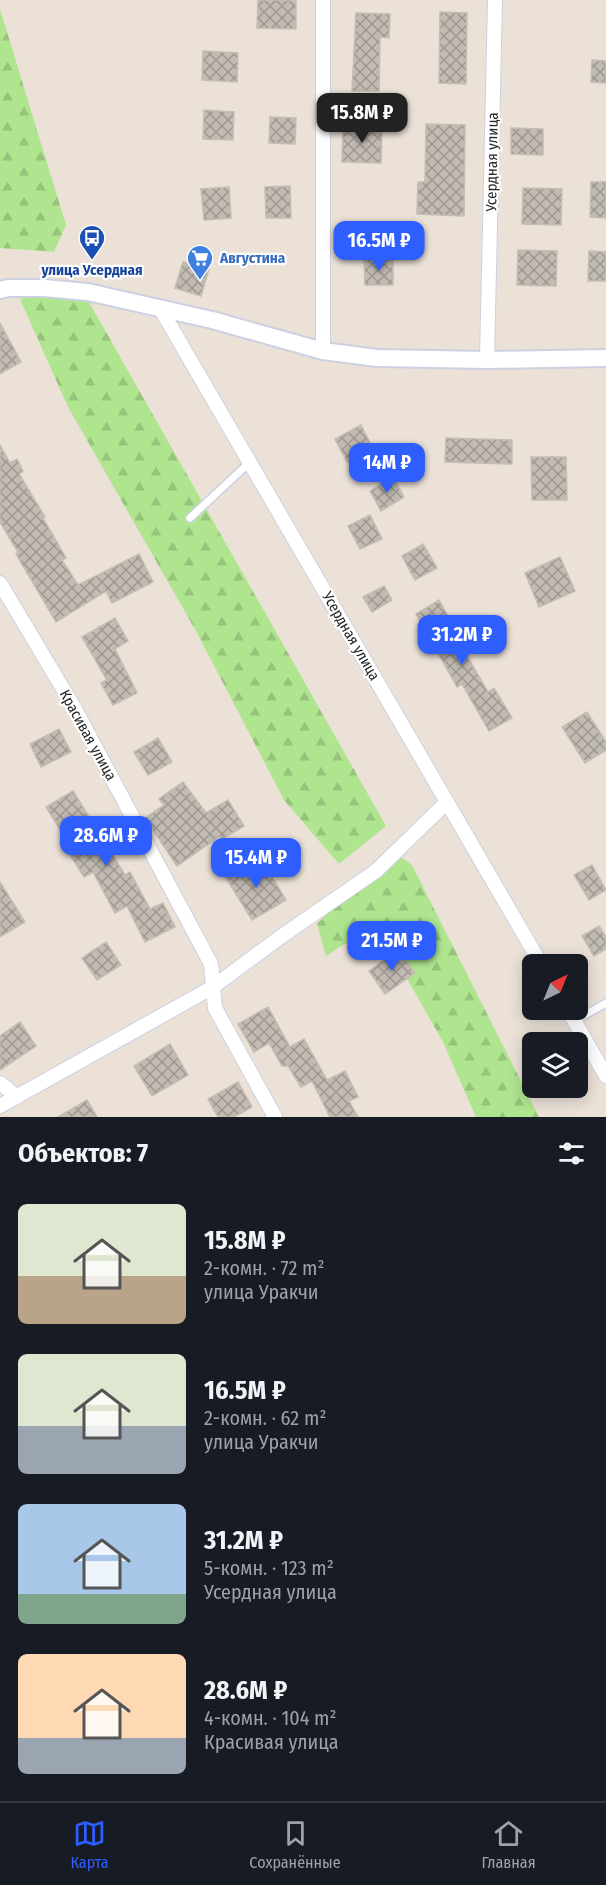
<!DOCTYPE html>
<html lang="ru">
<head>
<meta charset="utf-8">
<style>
  :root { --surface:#171b24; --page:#20242c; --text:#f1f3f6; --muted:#9ea1a6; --line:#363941; --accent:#2f5eff }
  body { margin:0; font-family:"Fira Sans Condensed",sans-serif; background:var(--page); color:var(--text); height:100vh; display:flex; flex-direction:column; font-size:22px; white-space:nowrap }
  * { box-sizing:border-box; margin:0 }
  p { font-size:20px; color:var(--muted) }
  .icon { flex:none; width:33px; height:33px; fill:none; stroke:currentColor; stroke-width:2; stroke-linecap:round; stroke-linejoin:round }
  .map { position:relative; height:1117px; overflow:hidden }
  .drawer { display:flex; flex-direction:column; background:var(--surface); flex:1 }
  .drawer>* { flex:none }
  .needle { width:39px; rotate:43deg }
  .controls { position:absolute; left:522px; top:954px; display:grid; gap:12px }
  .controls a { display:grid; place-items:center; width:66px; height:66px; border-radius:9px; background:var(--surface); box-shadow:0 3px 15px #0003; font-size:30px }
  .price { position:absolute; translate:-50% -51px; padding:0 14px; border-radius:12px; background:var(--accent); color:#fff; font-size:20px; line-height:39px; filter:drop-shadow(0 2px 3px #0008) }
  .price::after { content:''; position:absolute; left:50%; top:36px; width:18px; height:14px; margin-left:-9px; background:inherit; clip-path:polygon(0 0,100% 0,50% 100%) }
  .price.selected { background:#222; color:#fff }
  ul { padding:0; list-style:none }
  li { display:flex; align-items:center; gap:18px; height:150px; padding:0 18px }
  li span { display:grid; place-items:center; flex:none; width:168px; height:120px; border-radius:9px; color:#555 }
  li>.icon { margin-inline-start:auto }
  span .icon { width:72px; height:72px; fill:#fffc; stroke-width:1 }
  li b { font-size:26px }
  h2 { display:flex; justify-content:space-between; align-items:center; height:72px; padding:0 18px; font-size:26px }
  .dock { display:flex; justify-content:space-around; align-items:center; height:84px; border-top:2px solid var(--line); background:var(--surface); font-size:16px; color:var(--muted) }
  .dock a { display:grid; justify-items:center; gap:3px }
  .dock .selected { color:var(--accent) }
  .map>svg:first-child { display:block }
</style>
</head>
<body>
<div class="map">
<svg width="606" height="1117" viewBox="0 0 606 1117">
  <defs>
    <pattern id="forest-firs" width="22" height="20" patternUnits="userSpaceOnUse" patternTransform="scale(1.5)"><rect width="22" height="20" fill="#b0e58f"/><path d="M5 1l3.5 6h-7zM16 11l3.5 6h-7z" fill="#97c47b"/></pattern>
    <pattern id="building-cross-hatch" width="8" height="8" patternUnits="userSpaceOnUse" patternTransform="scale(1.5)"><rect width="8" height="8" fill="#c2bbb4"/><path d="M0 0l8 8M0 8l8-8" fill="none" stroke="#9e9892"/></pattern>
  </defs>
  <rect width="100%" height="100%" fill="#ebe1d7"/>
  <g fill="url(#forest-firs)">
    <path d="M 0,9 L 66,225 L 54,252 L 0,248 Z"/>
    <path d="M 46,295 L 89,302 L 386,826 L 339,864 L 284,800 L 196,631 L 68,407 L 20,299 Z"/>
    <path d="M 391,850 L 412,865 L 539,1117 L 476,1117 L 443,1042 L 385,940 L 363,932 L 326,956 L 317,924 Z"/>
  </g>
  <g fill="url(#building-cross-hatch)" stroke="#c5bdb1" stroke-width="1.5">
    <path d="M 258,0 L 296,0 L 296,29 L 257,28 Z"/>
    <path d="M 440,12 L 467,13 L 466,84 L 439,83 Z"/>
    <path d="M 356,13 L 390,14 L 389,38 L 380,37 L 379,91 L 352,91 Z"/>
    <path d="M 203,51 L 238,53 L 237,82 L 202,80 Z"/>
    <path d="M 592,60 L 606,61 L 606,83 L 591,82 Z"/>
    <path d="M 204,110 L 234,112 L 233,140 L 203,139 Z"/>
    <path d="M 270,117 L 296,118 L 295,144 L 269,143 Z"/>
    <path d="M 426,124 L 465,125 L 464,216 L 417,214 L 418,182 L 425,182 Z"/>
    <path d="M 343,126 L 382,127 L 381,163 L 342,162 Z"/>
    <path d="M 511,128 L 543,129 L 543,155 L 511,154 Z"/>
    <path d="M 591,182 L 606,182 L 606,218 L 590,217 Z"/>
    <path d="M 290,186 L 291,218 L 266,218 L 265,187 Z"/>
    <path d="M 229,187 L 231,218 L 204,220 L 201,189 Z"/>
    <path d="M 523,188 L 562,189 L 561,225 L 522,224 Z"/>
    <path d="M 518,250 L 557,251 L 556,286 L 517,285 Z"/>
    <path d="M 589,251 L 606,252 L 606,281 L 588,281 Z"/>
    <path d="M 364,259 L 393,259 L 393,285 L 365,285 Z"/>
    <path d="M 183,262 L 209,269 L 201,296 L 175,288 Z"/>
    <path d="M 0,323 L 21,362 L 0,374 Z"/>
    <path d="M 361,425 L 373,449 L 347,462 L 335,439 Z"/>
    <path d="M 446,438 L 512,440 L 512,464 L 445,462 Z"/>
    <path d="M 0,445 L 10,463 L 17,459 L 23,471 L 19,474 L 45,517 L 43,518 L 66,558 L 62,560 L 78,585 L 139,554 L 153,582 L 112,603 L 106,591 L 56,622 L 16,554 L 18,552 L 0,522 Z"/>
    <path d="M 531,457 L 566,457 L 567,500 L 532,500 Z"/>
    <path d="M 393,477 L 404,497 L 381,511 L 370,491 Z"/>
    <path d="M 370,515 L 382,539 L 360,549 L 348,526 Z"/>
    <path d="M 423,544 L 437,568 L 415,580 L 402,556 Z"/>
    <path d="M 560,557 L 575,591 L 539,607 L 525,573 Z"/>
    <path d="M 384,586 L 392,600 L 372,612 L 363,597 Z"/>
    <path d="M 439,600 L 453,625 L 450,627 L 488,692 L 494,688 L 512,718 L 489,731 L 462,684 L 457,687 L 416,614 Z"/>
    <path d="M 115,618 L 128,641 L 115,649 L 137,693 L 113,705 L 101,683 L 107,680 L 82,637 Z"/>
    <path d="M 587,712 L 606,742 L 606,750 L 585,763 L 562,727 Z"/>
    <path d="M 59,729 L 71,752 L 41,767 L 30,744 Z"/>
    <path d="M 158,738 L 172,762 L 148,775 L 134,752 Z"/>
    <path d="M 183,782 L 206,813 L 228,800 L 244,826 L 222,839 L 220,836 L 177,866 L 145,818 L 164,805 L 159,799 Z"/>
    <path d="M 73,791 L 125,875 L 130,872 L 150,909 L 163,903 L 175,927 L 145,942 L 127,906 L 115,913 L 93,872 L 84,877 L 65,847 L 69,844 L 46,807 Z"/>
    <path d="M 260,857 L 286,900 L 252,920 L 226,878 Z"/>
    <path d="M 592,865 L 606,890 L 589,900 L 574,875 Z"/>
    <path d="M 0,882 L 25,922 L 0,937 Z"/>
    <path d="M 599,926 L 606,937 L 606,949 L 594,956 L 582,936 Z"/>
    <path d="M 106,942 L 121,965 L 97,980 L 82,958 Z"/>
    <path d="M 398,950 L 415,973 L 385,994 L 369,971 Z"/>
    <path d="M 268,1007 L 290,1047 L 304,1039 L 327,1080 L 345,1071 L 358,1097 L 349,1101 L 358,1117 L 330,1117 L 312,1081 L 301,1087 L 288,1066 L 282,1066 L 269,1043 L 254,1052 L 238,1024 Z"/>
    <path d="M 20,1022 L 36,1046 L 0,1070 L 0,1036 Z"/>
    <path d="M 170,1044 L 188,1075 L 152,1096 L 134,1066 Z"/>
    <path d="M 238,1082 L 252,1107 L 234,1117 L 218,1117 L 208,1099 Z"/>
    <path d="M 87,1100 L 97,1117 L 58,1117 Z"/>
  </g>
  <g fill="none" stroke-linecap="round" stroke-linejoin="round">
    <g stroke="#ccd1e1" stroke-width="10">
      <g id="service">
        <path d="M 190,518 L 250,462"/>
        <path d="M 574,1021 L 606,1003"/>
      </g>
    </g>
    <g stroke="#ccd1e1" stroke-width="16">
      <g id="minor">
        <path d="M 323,0 L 323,351"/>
        <path d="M 160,308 L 541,964"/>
        <path d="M 487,360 L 495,0"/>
        <path d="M 0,583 L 75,709 L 211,964 L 215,1008 L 275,1117"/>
        <path d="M 568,1010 L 606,1076"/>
        <path d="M 0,1083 L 17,1097"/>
        <path d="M 0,1106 L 213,987 L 279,938 L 376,871 L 447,802"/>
      </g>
    </g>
    <g stroke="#ccd1e1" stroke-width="20">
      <path id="tertiary" d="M 0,290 L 8,288 L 44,288 L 88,292 L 212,320 L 323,351 L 377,358 L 487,360 L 606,358"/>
    </g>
    <use href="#service" stroke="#fff" stroke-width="7"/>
    <use href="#minor" stroke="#fff" stroke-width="14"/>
    <use href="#tertiary" stroke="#fff" stroke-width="16"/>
  </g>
  <defs>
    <g id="bus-pin" transform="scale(1.35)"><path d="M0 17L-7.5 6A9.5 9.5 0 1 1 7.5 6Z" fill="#1a4fb4" stroke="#fff"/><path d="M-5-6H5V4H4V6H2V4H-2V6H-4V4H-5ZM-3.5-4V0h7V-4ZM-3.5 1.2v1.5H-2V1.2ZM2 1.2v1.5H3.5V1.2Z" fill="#fff"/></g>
    <g id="supermarket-pin" transform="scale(1.35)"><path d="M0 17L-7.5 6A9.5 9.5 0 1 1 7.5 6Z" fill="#3f7fe0" stroke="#fff"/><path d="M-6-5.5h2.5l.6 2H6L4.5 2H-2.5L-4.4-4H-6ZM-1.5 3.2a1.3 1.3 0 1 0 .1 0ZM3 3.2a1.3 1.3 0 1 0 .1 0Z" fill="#fff"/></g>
  </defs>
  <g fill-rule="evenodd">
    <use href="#bus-pin" x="92" y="238"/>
    <use href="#supermarket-pin" x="200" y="258"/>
  </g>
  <g text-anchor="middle" stroke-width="4.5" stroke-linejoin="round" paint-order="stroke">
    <g font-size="15" fill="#272727" stroke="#fff">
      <text transform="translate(492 162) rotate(-89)" y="5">Усердная улица</text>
      <text transform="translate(351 636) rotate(60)" y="5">Усердная улица</text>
      <text transform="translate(88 735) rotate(61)" y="5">Красивая улица</text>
    </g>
    <g font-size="15" font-weight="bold" fill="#366cbe" stroke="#fff" text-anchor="start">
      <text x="220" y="263">Августина</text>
    </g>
    <g font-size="15" font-weight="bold" fill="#164399" stroke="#fff">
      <text x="92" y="275">улица Усердная</text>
    </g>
  </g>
</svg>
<div class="controls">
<a><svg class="needle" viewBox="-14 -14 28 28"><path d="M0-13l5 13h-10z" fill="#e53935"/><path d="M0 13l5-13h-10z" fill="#9ea1a6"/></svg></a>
<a><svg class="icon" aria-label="layers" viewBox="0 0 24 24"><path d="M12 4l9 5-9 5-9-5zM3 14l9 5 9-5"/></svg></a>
</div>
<b class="price selected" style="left:362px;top:144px">15.8M ₽</b>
<b class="price" style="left:379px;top:272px">16.5M ₽</b>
<b class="price" style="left:387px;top:494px">14M ₽</b>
<b class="price" style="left:462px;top:666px">31.2M ₽</b>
<b class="price" style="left:106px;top:867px">28.6M ₽</b>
<b class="price" style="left:256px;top:889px">15.4M ₽</b>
<b class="price" style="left:392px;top:972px">21.5M ₽</b>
</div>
<section class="drawer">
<h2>Объектов: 7<svg class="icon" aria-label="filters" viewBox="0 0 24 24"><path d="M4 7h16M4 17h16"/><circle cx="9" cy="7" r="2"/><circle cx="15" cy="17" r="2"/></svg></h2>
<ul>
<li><span style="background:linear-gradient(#dfe7d0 60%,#b9a48a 0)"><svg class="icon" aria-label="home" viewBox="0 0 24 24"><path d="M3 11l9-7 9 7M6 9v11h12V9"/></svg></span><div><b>15.8M ₽</b><p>2-комн. · 72 m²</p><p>улица Уракчи</p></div></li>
<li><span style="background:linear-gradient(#dfe7d0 60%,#9aa5b1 0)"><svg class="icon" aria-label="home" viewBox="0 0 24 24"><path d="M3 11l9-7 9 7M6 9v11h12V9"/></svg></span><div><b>16.5M ₽</b><p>2-комн. · 62 m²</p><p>улица Уракчи</p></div></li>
<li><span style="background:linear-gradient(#a9c7e8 75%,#7fa58c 0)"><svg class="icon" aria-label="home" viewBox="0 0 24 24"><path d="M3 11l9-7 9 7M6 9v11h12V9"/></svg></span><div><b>31.2M ₽</b><p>5-комн. · 123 m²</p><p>Усердная улица</p></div></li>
<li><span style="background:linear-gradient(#ffd9b3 70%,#9aa5b1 0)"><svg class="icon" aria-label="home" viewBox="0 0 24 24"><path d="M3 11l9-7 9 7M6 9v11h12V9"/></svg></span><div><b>28.6M ₽</b><p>4-комн. · 104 m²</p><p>Красивая улица</p></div></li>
</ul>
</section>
<nav class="dock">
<a class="selected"><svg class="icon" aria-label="map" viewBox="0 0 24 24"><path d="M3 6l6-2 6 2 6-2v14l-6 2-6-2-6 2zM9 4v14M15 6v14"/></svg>Карта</a>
<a><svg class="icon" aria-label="saved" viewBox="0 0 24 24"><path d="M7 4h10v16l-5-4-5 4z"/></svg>Сохранённые</a>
<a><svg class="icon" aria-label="home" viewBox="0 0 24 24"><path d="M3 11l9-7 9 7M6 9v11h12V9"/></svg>Главная</a>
</nav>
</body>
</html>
